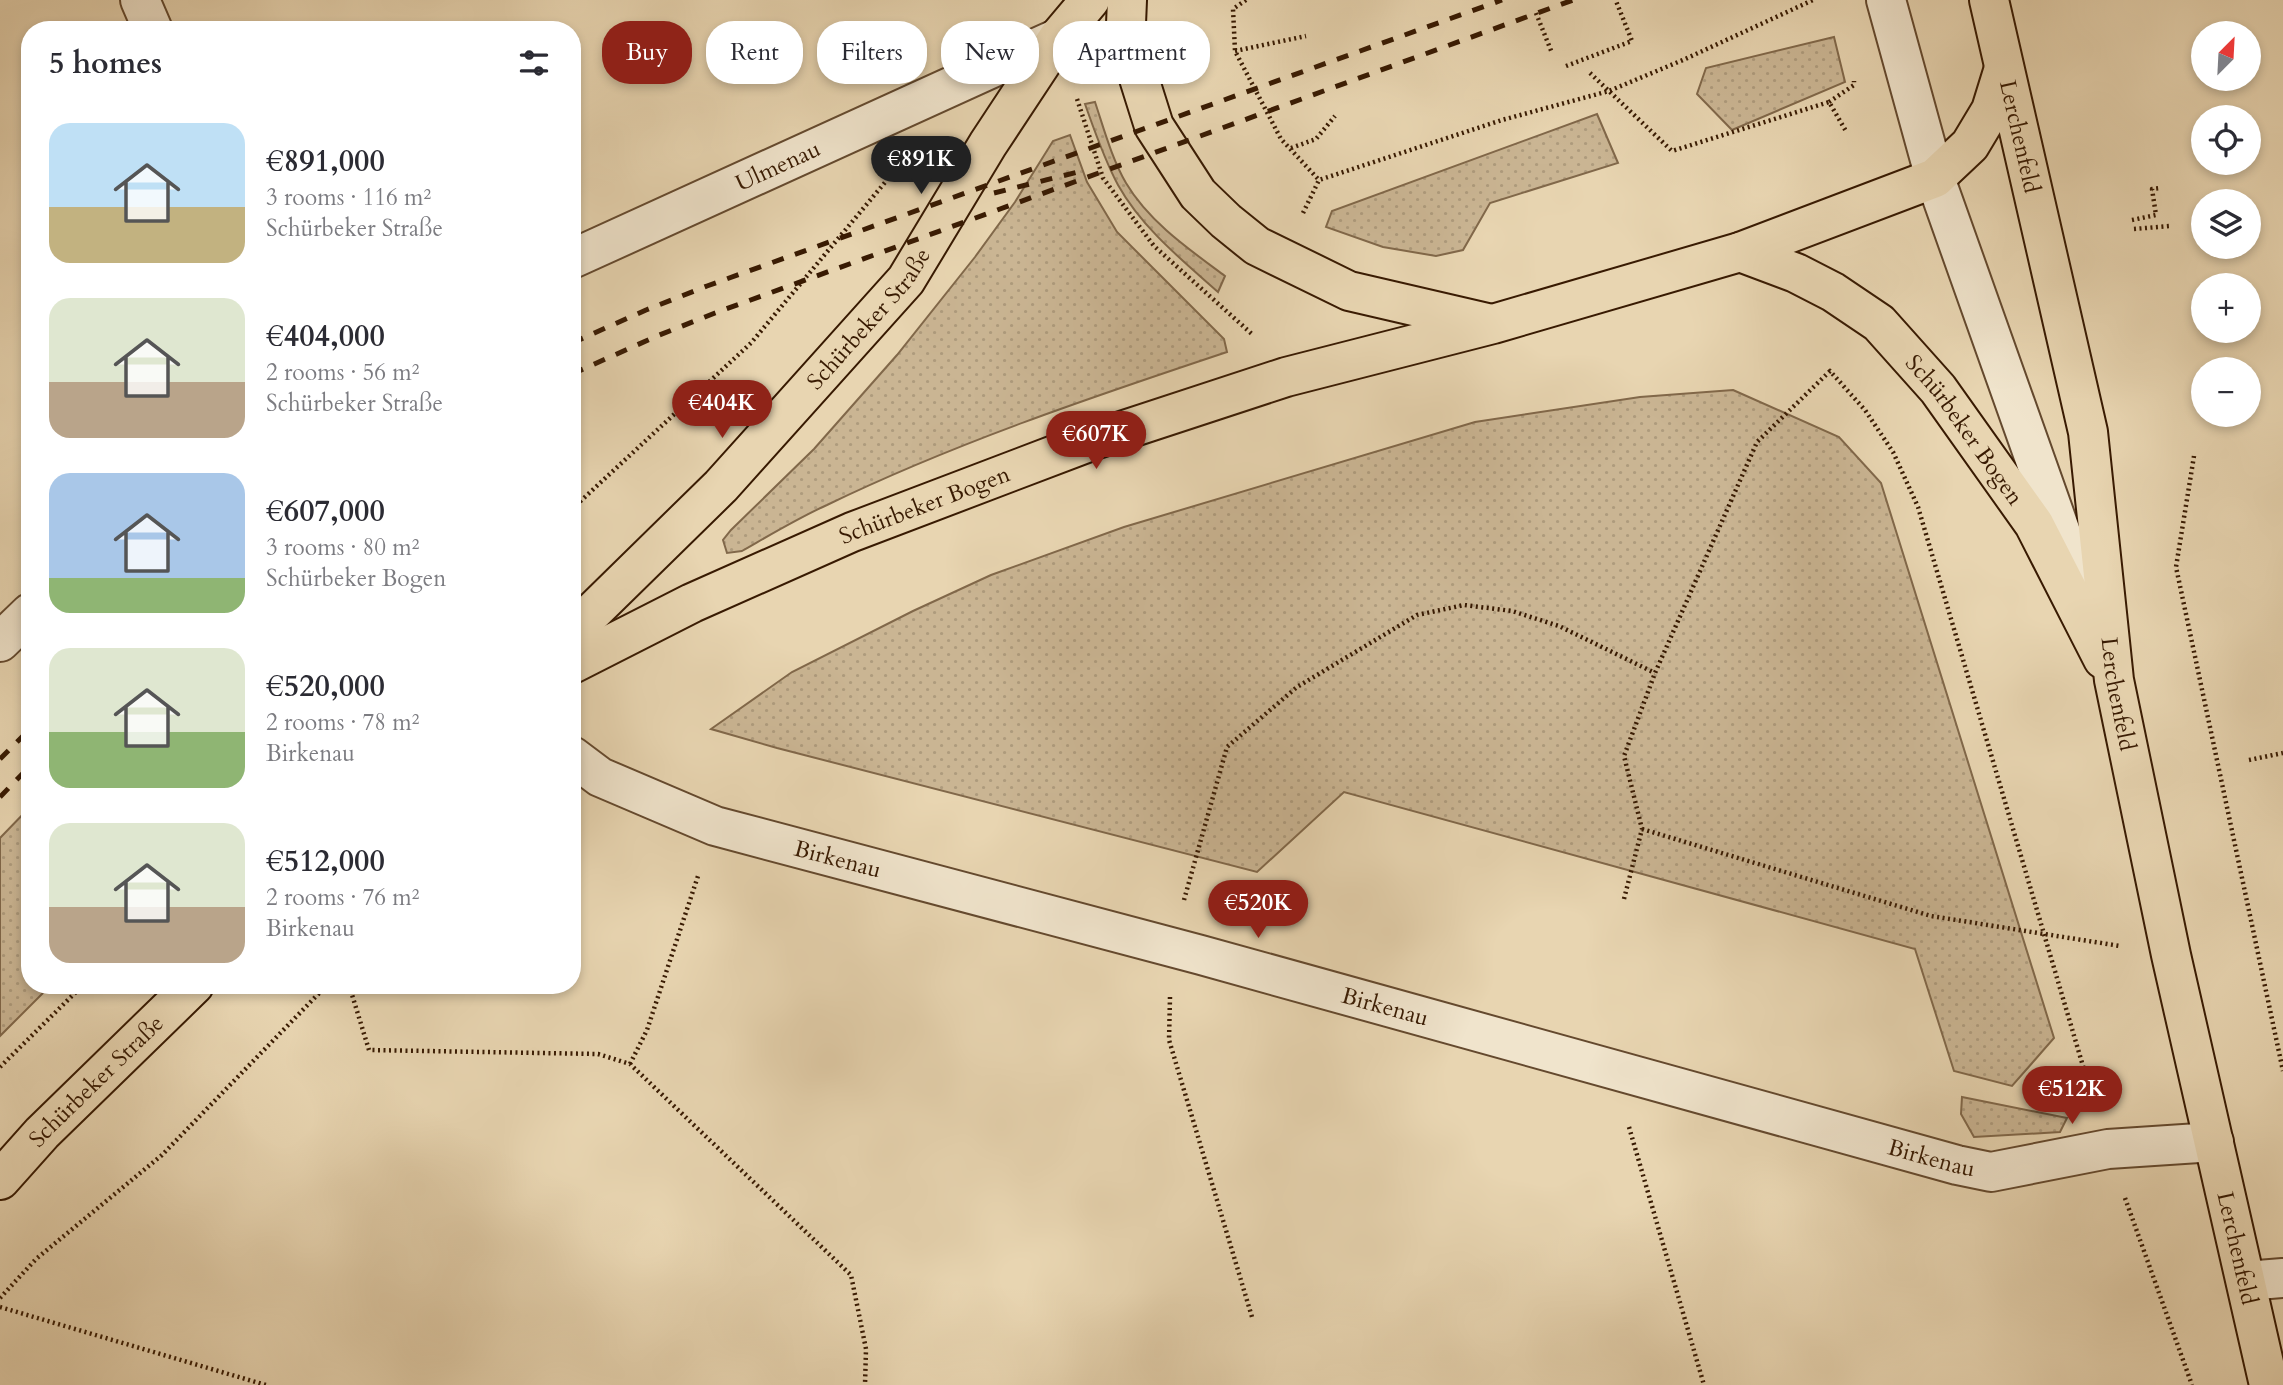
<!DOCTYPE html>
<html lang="en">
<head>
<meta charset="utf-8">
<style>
  :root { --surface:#fff; --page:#f2f2f3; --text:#2b2b33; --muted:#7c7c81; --accent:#8f2418 }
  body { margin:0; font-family:Cardo,serif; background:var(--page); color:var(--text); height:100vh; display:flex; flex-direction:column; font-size:26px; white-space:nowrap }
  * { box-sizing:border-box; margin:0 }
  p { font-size:23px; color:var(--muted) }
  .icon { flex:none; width:38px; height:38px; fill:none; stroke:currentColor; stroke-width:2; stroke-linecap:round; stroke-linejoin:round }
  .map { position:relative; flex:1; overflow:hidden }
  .details { position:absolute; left:21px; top:21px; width:560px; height:973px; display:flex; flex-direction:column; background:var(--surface); border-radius:28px; box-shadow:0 4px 10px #0003 }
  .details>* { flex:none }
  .top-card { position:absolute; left:602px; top:21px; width:665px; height:63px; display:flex; gap:14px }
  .needle { width:46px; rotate:24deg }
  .fabs { position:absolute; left:2191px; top:21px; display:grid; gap:14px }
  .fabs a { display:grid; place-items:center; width:70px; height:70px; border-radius:50%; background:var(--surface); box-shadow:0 4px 10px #0003; font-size:35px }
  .price { position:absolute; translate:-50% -60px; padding:0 16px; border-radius:24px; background:var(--accent); color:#fff; font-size:23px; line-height:46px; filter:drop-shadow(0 2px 4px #0008) }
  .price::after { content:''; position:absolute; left:50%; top:42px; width:21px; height:16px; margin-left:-10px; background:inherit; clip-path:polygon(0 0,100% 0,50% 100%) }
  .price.selected { background:#222; color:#fff }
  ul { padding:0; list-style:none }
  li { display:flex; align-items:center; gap:21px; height:175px; padding:0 28px }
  li span { display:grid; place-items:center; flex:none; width:196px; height:140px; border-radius:21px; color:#555 }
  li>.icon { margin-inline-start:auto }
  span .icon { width:84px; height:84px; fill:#fffc; stroke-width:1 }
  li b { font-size:30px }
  h2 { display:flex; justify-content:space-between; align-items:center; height:84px; padding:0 28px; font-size:30px }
  .tag { padding:0 24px; border-radius:28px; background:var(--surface); box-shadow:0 4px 10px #0003; font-size:24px; line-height:63px }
  .tag.selected { background:var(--accent); color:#fff }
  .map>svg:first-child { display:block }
</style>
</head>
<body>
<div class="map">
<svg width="2283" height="1385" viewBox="0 0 2283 1385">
  <defs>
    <pattern id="grass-dots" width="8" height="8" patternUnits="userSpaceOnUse" patternTransform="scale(1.75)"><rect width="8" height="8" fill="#cab593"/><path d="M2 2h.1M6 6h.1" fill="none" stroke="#ae9b7d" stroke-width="1.8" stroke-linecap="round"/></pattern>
  </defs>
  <rect width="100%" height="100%" fill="#e8d5b1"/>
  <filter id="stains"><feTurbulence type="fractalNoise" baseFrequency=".00286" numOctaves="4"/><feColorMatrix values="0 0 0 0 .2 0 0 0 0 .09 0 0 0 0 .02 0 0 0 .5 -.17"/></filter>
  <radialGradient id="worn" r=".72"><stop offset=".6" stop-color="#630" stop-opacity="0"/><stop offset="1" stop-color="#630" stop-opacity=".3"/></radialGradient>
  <g fill="url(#grass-dots)" stroke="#81684a" stroke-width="2">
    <path d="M 1834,37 L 1845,82 L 1732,130 L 1697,94 L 1706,68 Z"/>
    <path d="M 1095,102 C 1104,129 1112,159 1126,183 C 1149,222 1190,250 1225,276 L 1218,292 C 1182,260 1142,228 1118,185 C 1104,159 1095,132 1085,104 Z"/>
    <path d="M 1597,114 L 1618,163 L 1490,203 L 1463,250 L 1436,256 L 1383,247 L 1326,227 L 1332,211 Z"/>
    <path d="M 1070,135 L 1087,182 L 1117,232 L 1224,339 L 1227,352 C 1092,397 955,443 827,505 C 798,518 770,535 742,551 L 727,553 L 723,540 L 731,530 L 814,449 L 897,355 L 975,257 L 1015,202 L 1053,141 Z"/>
    <path d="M 1733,390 L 1839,437 L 1881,483 L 2054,1038 L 2012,1086 L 1954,1071 L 1915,949 L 1344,792 L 1257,872 L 777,748 L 711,729 L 792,672 L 913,611 L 991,575 L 1124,527 L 1475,422 L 1640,397 Z"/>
    <path d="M 30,807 L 30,985 L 51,985 L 0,1036 L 0,838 Z"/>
    <path d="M 1962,1097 L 2067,1118 L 2060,1132 L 1974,1137 L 1961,1114 Z"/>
  </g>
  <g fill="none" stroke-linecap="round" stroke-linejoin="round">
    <g stroke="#64492e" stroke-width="42">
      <g id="minor">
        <path d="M 140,0 L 153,30"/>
        <path d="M 1886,0 L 1935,178 L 2081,589"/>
        <path id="s1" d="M 572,259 L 1058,38"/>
        <path d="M 0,642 L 30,613"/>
        <path id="s2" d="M 572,756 L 600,777 L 715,826 L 1201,955 L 1957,1165 L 1991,1172 L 2108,1149 L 2214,1142"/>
        <path d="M 2246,1281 L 2283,1278"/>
      </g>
    </g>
    <g stroke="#381a02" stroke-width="42">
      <g id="major">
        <path d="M 1127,0 L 1126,24 L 1132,56 L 1154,126 L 1198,194 L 1226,221 L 1257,246 L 1349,291 L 1487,323"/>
        <path id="s3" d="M 1989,0 L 2088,432 L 2114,680 L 2171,955 L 2269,1385"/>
        <path id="s4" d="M 1740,252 L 1796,273 L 1833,292 L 1879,323 L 1938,389 L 2034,524 L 2103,659"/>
        <path id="s5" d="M 572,632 L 721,486 L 906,280 L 988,144 L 1058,38 L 1090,0"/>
        <path id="s6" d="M 572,664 L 692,603 L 852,532 L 1094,440 L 1286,377 L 1493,324 L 1740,252 L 1935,178 L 1970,145 L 1991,110 L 2004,68"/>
        <path id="s7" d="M 0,1180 L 42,1133 L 194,985"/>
      </g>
    </g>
    <g stroke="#381a02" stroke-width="4.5" stroke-dasharray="2 3.5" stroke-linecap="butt">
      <path d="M 1246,0 L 1233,9 L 1235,51 L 1281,139 L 1319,180"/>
      <path d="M 1536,13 L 1552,53"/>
      <path d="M 1235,51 L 1306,36"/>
      <path d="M 1566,66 L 1632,41 L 1616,1"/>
      <path d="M 1590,73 L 1672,151 L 1829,102 L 1847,133"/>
      <path d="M 1077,99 L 1103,178 L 1154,246 L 1253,335"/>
      <path d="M 1829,102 L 1854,85 L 1854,81"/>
      <path d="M 1291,148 L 1316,139 L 1335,116"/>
      <path d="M 1303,213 L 1319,180 L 1502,120 L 1609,91 L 1683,60 L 1813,0"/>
      <path d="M 2132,220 L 2156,215 L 2152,189 L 2161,188"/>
      <path d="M 2134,229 L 2170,226"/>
      <path d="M 2194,456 L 2176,567 L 2283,1071"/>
      <path d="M 572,509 L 751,343 L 897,168"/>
      <path d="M 2249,760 L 2283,753"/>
      <path d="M 1642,829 L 1931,916 L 2120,946"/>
      <path d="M 1624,899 L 1642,829 L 1624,756 L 1655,673 L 1757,442 L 1830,371 L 1865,410 L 1893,452 L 1918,507 L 2093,1100"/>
      <path d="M 1184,900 L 1227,747 L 1297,687 L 1417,615 L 1464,605 L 1512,611 L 1559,626 L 1655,673"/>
      <path d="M 349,985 L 369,1050 L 598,1054 L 630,1064 L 851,1275 L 866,1349 L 865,1385"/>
      <path d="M 1170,997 L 1169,1040 L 1252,1317"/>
      <path d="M 630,1064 L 647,1030 L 699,873"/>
      <path d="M 0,1067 L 83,985"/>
      <path d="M 1629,1127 L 1704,1385"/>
      <path d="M 2125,1198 L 2192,1385"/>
      <path d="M 0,1298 L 36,1259 L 162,1155 L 327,985"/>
      <path d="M 0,1307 L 266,1385"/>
    </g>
    <use href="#minor" stroke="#f0e4cc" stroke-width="38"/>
    <use href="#major" stroke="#e8d5b1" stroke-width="38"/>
    <g stroke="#381a02" stroke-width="5" stroke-dasharray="12 12" stroke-linecap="butt">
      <path d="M 994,193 L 1082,171"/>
      <path d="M 572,343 L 646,310 L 707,286 L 1502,0"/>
      <path d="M 572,374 L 657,336 L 715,313 L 1573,0"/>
      <path d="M 0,759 L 30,729"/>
      <path d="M 0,797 L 30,766"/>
    </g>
  </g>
  <g text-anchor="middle" stroke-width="5" stroke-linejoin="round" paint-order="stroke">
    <g font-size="23" fill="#381a02" stroke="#f0e4cc">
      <text dy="8" stroke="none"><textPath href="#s3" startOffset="140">Lerchenfeld</textPath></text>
      <text dy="8" stroke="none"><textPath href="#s1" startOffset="226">Ulmenau</textPath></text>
      <text dy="8" stroke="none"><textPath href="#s5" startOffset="432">Schürbeker Straße</textPath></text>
      <text dy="8" stroke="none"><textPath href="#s4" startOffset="294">Schürbeker Bogen</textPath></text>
      <text dy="8" stroke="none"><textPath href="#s6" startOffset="387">Schürbeker Bogen</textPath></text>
      <text dy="8" stroke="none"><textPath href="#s3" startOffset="707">Lerchenfeld</textPath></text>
      <text dy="8" stroke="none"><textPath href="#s2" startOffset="287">Birkenau</textPath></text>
      <text dy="8" stroke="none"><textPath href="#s2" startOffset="854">Birkenau</textPath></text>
      <text dy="8" stroke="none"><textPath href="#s7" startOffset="138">Schürbeker Straße</textPath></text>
      <text dy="8" stroke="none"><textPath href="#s2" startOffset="1421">Birkenau</textPath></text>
      <text dy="8" stroke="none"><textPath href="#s3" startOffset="1274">Lerchenfeld</textPath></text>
    </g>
  </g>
  <rect width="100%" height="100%" filter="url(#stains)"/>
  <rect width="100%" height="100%" fill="url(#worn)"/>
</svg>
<div class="fabs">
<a><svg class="needle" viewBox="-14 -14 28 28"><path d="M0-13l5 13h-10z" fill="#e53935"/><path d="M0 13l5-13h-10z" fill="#7c7c81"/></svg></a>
<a><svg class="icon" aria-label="locate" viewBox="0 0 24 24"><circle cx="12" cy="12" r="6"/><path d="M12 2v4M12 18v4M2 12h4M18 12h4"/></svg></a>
<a><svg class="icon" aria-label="layers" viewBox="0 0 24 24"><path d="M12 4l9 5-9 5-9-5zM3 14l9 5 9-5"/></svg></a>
<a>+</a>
<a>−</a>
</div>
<b class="price selected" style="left:921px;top:196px">€891K</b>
<b class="price" style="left:722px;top:440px">€404K</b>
<b class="price" style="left:1096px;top:471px">€607K</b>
<b class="price" style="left:1258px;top:940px">€520K</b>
<b class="price" style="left:2072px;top:1126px">€512K</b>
<div class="top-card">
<a class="tag selected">Buy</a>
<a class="tag">Rent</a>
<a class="tag">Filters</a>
<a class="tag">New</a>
<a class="tag">Apartment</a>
</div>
<section class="details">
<h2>5 homes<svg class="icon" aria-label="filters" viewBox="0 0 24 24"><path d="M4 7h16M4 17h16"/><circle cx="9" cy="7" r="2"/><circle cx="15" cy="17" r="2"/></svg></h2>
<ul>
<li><span style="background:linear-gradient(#bfe0f5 60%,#c2b280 0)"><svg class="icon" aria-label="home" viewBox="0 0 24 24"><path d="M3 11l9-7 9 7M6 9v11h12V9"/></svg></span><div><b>€891,000</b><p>3 rooms · 116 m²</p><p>Schürbeker Straße</p></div></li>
<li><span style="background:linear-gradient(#dfe7d0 60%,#b9a48a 0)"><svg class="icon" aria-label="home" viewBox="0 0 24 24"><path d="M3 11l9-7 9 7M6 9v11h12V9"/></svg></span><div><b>€404,000</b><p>2 rooms · 56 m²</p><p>Schürbeker Straße</p></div></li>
<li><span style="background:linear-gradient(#a9c7e8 75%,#8fb573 0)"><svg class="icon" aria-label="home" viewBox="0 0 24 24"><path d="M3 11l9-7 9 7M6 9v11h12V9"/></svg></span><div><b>€607,000</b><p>3 rooms · 80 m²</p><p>Schürbeker Bogen</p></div></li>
<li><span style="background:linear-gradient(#dfe7d0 60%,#8fb573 0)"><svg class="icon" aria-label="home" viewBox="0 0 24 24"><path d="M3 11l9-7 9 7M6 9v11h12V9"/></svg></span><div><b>€520,000</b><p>2 rooms · 78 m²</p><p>Birkenau</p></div></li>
<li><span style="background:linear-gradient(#dfe7d0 60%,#b9a48a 0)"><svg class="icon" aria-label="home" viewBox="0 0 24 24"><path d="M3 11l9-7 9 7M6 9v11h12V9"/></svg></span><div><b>€512,000</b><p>2 rooms · 76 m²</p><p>Birkenau</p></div></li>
</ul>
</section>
</div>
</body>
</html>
